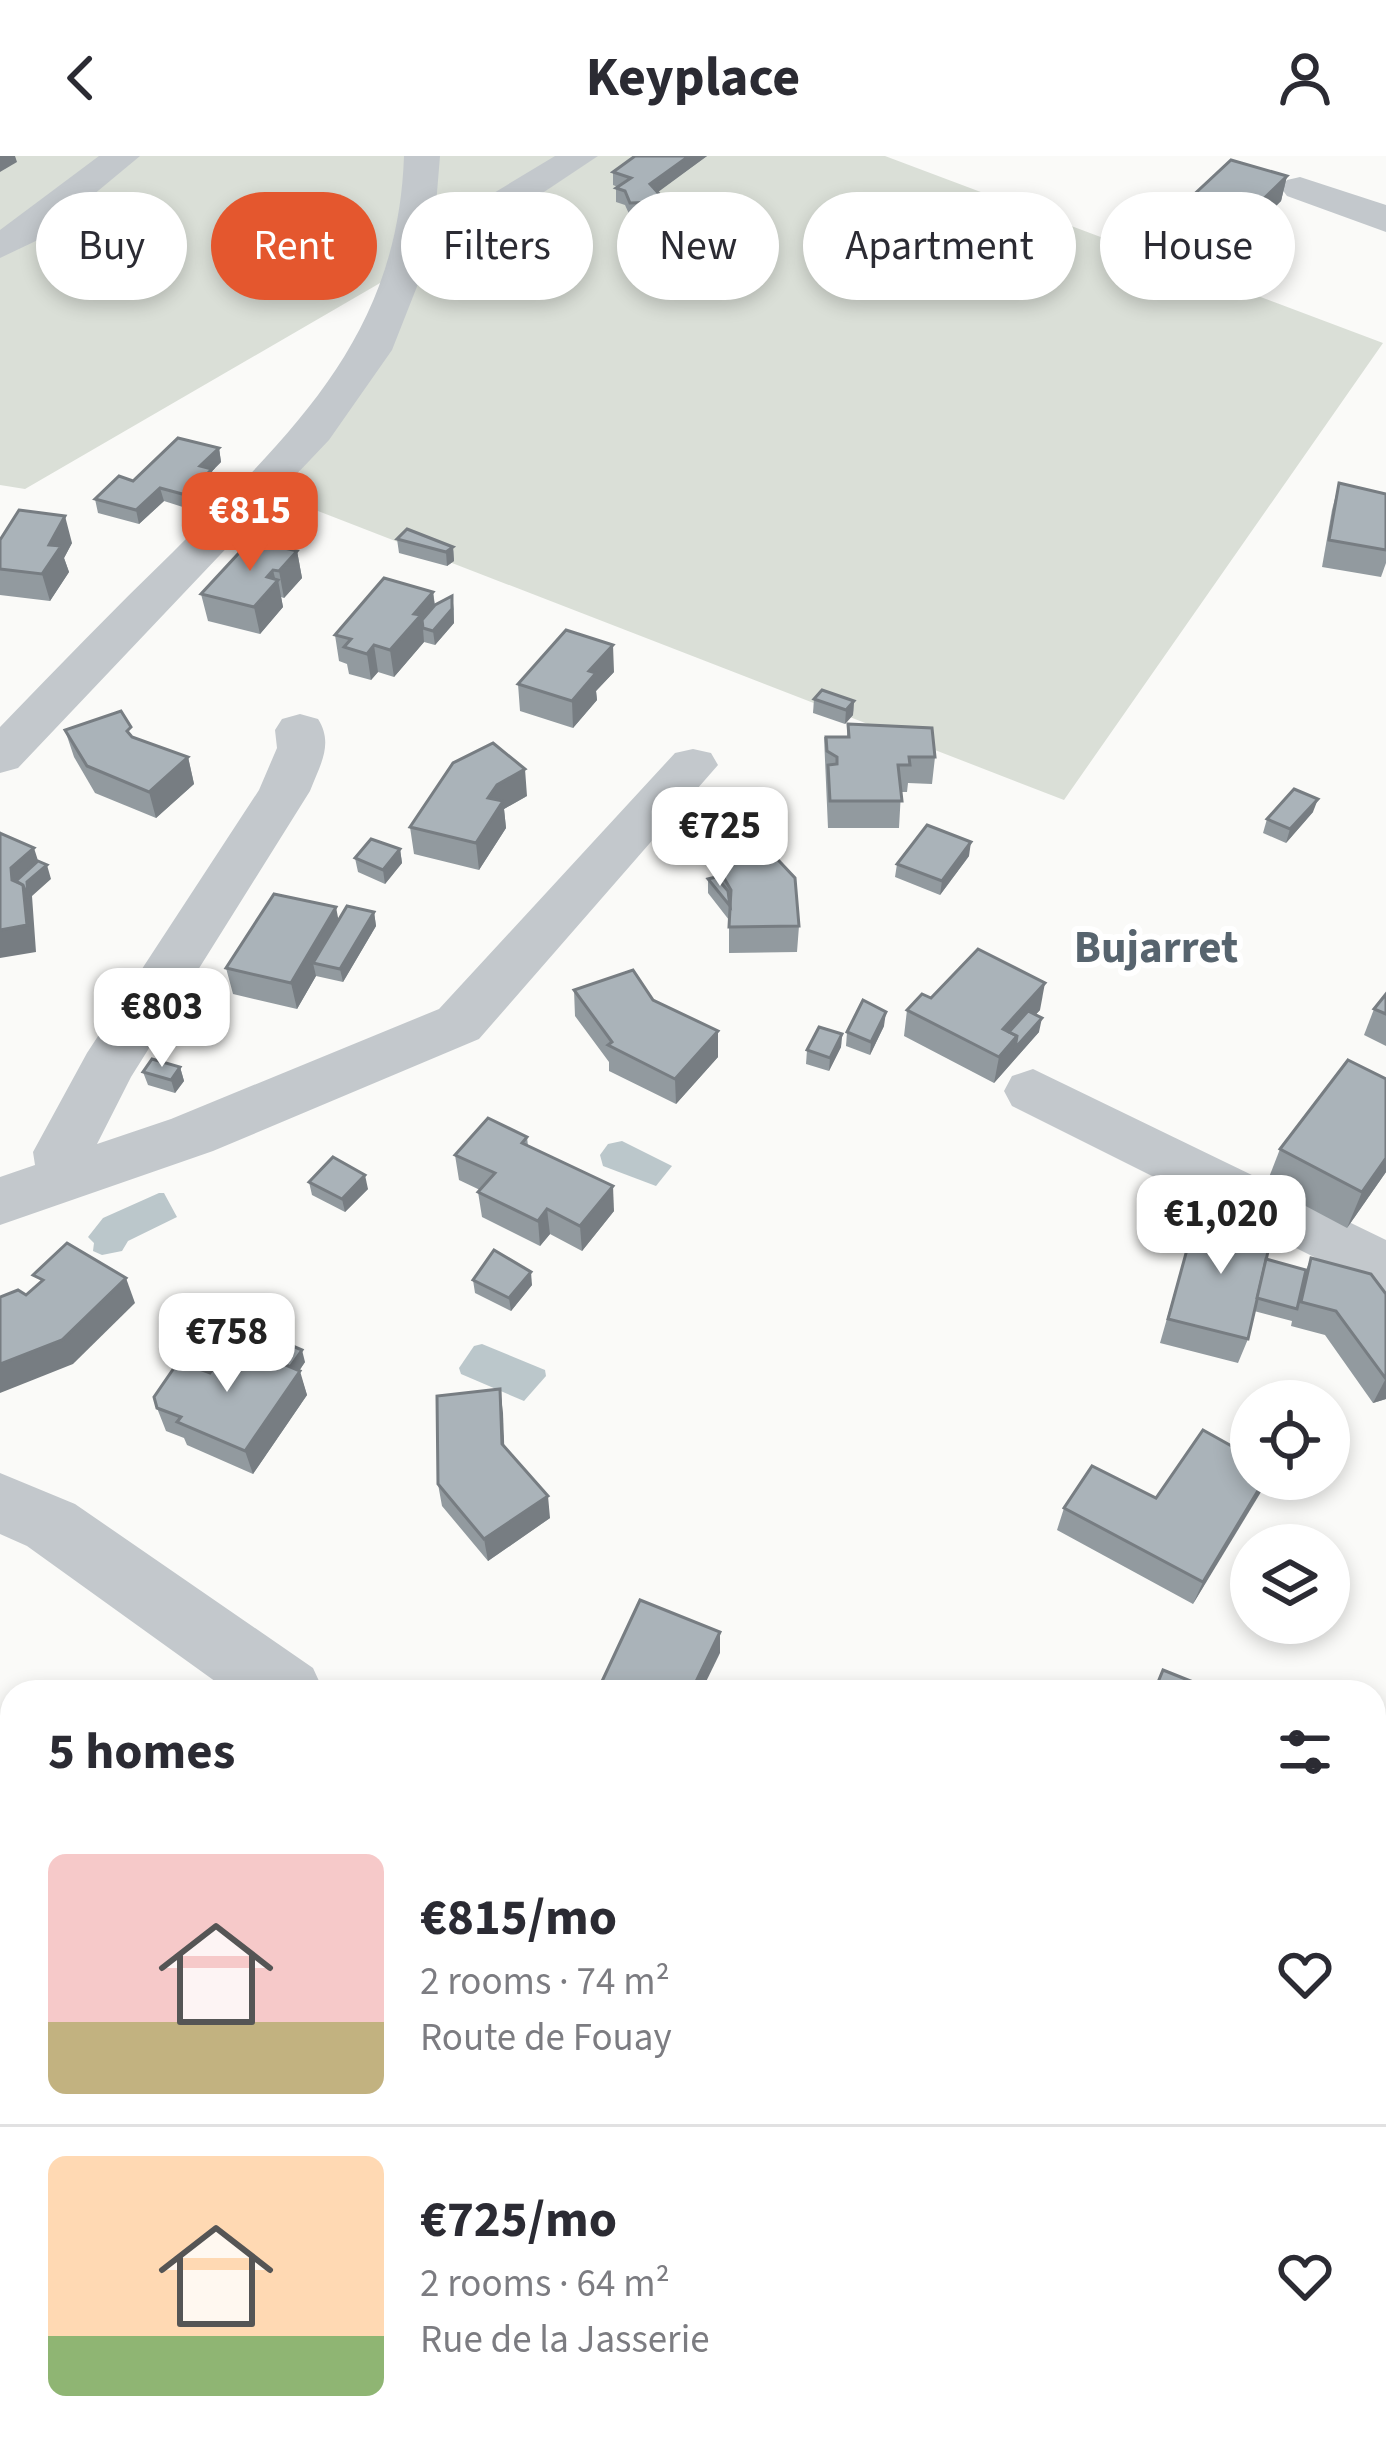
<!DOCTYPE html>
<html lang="en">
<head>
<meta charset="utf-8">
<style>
  :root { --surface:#fff; --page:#f7f7f7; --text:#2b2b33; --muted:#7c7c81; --line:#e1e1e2; --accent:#e4572e }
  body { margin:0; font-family:"Source Sans 3",sans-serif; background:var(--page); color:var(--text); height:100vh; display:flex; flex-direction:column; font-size:45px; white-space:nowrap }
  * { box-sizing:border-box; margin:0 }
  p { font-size:39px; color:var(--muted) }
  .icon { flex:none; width:66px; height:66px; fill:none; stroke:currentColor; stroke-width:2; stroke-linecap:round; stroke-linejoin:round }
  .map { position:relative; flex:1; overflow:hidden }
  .details { position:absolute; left:0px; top:1524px; width:1386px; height:771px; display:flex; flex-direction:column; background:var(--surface); border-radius:36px 36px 0 0; box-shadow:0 6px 18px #0003 }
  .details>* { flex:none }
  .banner { position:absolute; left:36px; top:36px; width:1314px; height:108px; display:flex; gap:24px }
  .tools { position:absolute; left:1230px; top:1224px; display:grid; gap:24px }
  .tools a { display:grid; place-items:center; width:120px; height:120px; border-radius:50%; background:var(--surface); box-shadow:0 6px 18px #0003; font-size:60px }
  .price { position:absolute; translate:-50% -102px; padding:0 27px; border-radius:24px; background:#fff; color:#222; font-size:39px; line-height:78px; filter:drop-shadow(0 3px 6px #0008) }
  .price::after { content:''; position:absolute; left:50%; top:72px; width:36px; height:27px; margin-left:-18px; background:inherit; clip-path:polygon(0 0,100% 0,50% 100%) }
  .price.selected { background:var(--accent); color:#fff }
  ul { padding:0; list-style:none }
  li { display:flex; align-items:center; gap:36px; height:300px; padding:0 48px }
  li+li { border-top:3px solid var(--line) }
  li span { display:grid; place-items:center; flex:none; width:336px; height:240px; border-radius:18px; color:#555 }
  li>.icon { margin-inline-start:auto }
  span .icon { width:144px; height:144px; fill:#fffc; stroke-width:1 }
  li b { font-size:51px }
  h2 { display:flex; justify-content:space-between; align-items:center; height:144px; padding:0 48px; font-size:51px }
  .tag { padding:0 42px; border-radius:54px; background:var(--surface); box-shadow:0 6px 18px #0003; font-size:42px; line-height:108px }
  .tag.selected { background:var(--accent); color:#fff }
  header { display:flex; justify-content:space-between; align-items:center; height:156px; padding:0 48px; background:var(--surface); font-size:54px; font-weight:700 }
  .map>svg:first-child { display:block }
</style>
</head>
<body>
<header><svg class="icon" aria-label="back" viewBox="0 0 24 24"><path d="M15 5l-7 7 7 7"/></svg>Keyplace<svg class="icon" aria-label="person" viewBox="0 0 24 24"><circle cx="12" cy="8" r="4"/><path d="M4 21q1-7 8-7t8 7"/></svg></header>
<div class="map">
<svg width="1386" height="2294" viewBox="0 0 1386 2294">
  <rect width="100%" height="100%" fill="#fafaf8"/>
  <path fill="#dadfd7" d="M 0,0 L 885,0 L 1383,187 L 1064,644 L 287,343 L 387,123 L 25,333 L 0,329 Z"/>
  <g fill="#bbc7cb">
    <path d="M 622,985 L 672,1010 L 656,1030 L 603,1010 L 600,999 L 608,988 Z"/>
    <path d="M 159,1037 L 164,1037 L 177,1061 L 128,1085 L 122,1095 L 102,1099 L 93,1095 L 94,1087 L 88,1081 L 103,1062 Z"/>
    <path d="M 482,1188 L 545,1214 L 546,1220 L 524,1245 L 461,1218 L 459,1212 L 474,1190 Z"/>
  </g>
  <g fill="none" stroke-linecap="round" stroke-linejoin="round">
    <g fill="#c3c8cc" fill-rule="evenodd">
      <path d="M 99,0 L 140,0 L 40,83 L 0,102 L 0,74 Z"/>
      <path d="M 404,0 L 440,0 L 434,73 L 555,0 L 598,0 L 466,88 L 429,100 L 392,194 L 329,284 L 18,612 L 0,617 L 0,571 C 57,512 114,453 173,396 C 293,276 398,180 404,0 Z"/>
      <path d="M 1300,21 L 1386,49 L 1386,76 L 1287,40 L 1281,32 L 1287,24 Z"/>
      <path d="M 300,558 L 318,563 C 334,588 320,609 310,635 L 131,921 L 97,988 L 171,963 L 439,853 L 675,597 L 693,593 L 711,597 L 718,609 L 479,883 L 213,995 L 0,1069 L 0,1021 L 35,1009 L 33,996 L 87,897 L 259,634 L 277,592 L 275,574 L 282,563 Z"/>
      <path d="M 1033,913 L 1386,1084 L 1386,1137 L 1012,950 L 1004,935 L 1012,920 Z"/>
      <path d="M 0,1317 L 75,1348 L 313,1512 L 324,1536 L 230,1536 L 27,1390 L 0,1378 Z"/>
      <path d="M 12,1745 L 12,1825 L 0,1830 L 0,1750 Z"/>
      <path d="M 0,2123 L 12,2128 L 12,2224 L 0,2219 Z"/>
      <path d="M 59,2283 L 154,2283 L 159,2294 L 64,2294 Z"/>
      <path d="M 518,2283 L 613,2283 L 608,2294 L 513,2294 Z"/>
      <path d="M 935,2283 L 1029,2283 L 1034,2294 L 940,2294 Z"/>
      <path d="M 1239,2283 L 1339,2283 L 1344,2294 L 1244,2294 Z"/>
    </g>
  </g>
  <g fill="#929a9f">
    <path d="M 635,0 L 707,0 L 657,36 L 661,40 L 662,54 L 657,59 L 630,60 L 625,49 L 616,46 L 616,32 L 618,31 L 613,29 L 613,16 Z"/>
    <path d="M 1287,20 L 1281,45 L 1238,88 L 1182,71 L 1187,45 Z"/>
    <path d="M 219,292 L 221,306 L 212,315 L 215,327 L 189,353 L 164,345 L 139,368 L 98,357 L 95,343 L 133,325 Z"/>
    <path d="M 1339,327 L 1386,338 L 1386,407 L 1381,421 L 1322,411 L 1332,354 Z"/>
    <path d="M 397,383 L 453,391 L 454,405 L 447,410 L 399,397 Z"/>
    <path d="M 0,384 L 72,387 L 64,402 L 69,416 L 50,445 L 0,439 Z"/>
    <path d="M 297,395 L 302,422 L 284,442 L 281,441 L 283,451 L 260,478 L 208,465 L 201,438 Z"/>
    <path d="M 433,436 L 435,449 L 452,440 L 454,454 L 454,467 L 435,489 L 424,486 L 394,521 L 378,516 L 371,524 L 349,518 L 347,508 L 339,505 L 335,479 Z"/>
    <path d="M 614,516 L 596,535 L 597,544 L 573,572 L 520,555 L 518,528 Z"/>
    <path d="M 814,543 L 854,545 L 853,559 L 845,568 L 813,557 Z"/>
    <path d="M 848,568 L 935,601 L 932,628 L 908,627 L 907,636 L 901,636 L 899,672 L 828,672 L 824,581 L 847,581 Z"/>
    <path d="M 65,574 L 135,582 L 188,601 L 194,628 L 156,662 L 95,637 L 74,601 Z"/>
    <path d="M 527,640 L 504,653 L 506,672 L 479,714 L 414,698 L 410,671 Z"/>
    <path d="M 1313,656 L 1286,687 L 1263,677 L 1267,663 Z"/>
    <path d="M 400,693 L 402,707 L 385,728 L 358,716 L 355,702 Z"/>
    <path d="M 969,700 L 940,739 L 895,721 L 897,708 Z"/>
    <path d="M 716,708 L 799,770 L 797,796 L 729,797 L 729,764 L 708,737 L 708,723 L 716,721 Z"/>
    <path d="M 374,756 L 376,770 L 343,826 L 316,820 L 297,853 L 233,838 L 226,812 L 338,764 Z"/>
    <path d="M 574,834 L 653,844 L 718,875 L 718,901 L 676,948 L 609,915 L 609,906 L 575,860 Z"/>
    <path d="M 1386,838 L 1386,890 L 1364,879 L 1374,853 Z"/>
    <path d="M 931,842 L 1040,854 L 1035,859 L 1039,876 L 994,927 L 904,880 L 907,854 Z"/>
    <path d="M 884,870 L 870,899 L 846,890 L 847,876 Z"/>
    <path d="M 842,878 L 841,891 L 829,915 L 806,908 L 807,894 Z"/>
    <path d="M 180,911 L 184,925 L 175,937 L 148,929 L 143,916 Z"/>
    <path d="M 1386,923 L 1386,1016 L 1347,1072 L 1266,1029 L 1280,993 Z"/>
    <path d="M 527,981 L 528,990 L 614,1055 L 582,1095 L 550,1078 L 540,1090 L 482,1061 L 478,1036 L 480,1034 L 459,1024 L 455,999 Z"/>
    <path d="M 309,1026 L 368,1033 L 345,1056 L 312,1039 Z"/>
    <path d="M 1197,1057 L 1266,1103 L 1306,1114 L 1311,1102 L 1386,1138 L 1386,1243 L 1373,1247 L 1325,1179 L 1291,1170 L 1292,1165 L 1254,1155 L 1248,1183 L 1238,1207 L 1160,1187 Z"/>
    <path d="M 473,1124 L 532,1129 L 511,1155 L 475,1137 Z"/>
    <path d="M 249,1194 L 305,1206 L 299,1215 L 307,1239 L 253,1318 L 187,1289 L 184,1282 L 166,1275 L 157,1252 Z"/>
    <path d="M 500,1233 L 504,1291 L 550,1362 L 488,1405 L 442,1350 L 438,1328 Z"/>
    <path d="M 1251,1323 L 1266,1323 L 1193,1448 L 1057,1374 L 1064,1352 L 1156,1342 Z"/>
    <path d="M 1386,1693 L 1386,1759 L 1374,1725 L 1374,1695 Z"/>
    <path d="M 1386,1791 L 1386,1875 L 1374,1867 L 1374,1812 Z"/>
  </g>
  <g fill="#777d82">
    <path d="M 0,0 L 15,0 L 17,6 L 0,16 Z"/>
    <path d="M 689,0 L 707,0 L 650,42 L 650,28 Z"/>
    <path d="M 1287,20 L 1281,45 L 1238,88 L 1244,62 Z"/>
    <path d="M 661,40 L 662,54 L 657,59 L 657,46 Z"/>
    <path d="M 219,292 L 221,306 L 212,315 L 215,327 L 189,353 L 186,339 L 200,310 Z"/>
    <path d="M 160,332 L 164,345 L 139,368 L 136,354 Z"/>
    <path d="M 65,360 L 72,387 L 64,402 L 69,416 L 50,445 L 42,418 L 49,389 Z"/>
    <path d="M 453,391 L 454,405 L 447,410 L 446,396 Z"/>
    <path d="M 297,395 L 302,422 L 284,442 L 279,415 Z"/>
    <path d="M 273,414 L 276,426 L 278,424 L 283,451 L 260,478 L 254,451 L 267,421 Z"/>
    <path d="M 433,436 L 436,462 L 423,472 L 424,486 L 394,521 L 390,494 L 414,458 Z"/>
    <path d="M 452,440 L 454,467 L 435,489 L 433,475 Z"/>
    <path d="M 374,489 L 378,516 L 371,524 L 367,498 Z"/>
    <path d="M 613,489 L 614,516 L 596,535 L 597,544 L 573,572 L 572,545 L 589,515 Z"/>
    <path d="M 854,545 L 853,559 L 845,568 L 846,554 Z"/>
    <path d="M 188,601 L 194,628 L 156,662 L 149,636 Z"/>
    <path d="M 525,613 L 527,640 L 504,653 L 506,672 L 479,714 L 476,687 L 488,642 L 497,629 Z"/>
    <path d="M 1318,643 L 1313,656 L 1286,687 L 1290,673 Z"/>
    <path d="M 971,686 L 969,700 L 940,739 L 942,725 Z"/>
    <path d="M 34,692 L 41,714 L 47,709 L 51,723 L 32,740 L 36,796 L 0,802 L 0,774 L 12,724 L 11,712 Z"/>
    <path d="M 400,693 L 402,707 L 385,728 L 383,714 Z"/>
    <path d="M 336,751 L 341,777 L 313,807 L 316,820 L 297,853 L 291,827 Z"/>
    <path d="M 374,756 L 376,770 L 343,826 L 340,813 Z"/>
    <path d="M 1045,827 L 1040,854 L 1008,889 L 1003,873 Z"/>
    <path d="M 886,856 L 884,870 L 870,899 L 871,886 Z"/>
    <path d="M 1042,862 L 1039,876 L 994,927 L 999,901 L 1017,880 Z"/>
    <path d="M 718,875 L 718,901 L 676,948 L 675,923 Z"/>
    <path d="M 842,878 L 841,891 L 829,915 L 830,902 Z"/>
    <path d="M 180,911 L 184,925 L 175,937 L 171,924 Z"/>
    <path d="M 1386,1002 L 1386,1016 L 1347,1072 L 1362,1036 Z"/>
    <path d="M 365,1019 L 368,1033 L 345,1056 L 342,1043 Z"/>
    <path d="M 613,1030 L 614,1055 L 582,1095 L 580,1070 Z"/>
    <path d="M 547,1053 L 550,1078 L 540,1090 L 538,1065 Z"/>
    <path d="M 531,1116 L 532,1129 L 511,1155 L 509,1142 Z"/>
    <path d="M 126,1122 L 135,1147 L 73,1208 L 0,1237 L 0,1208 Z"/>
    <path d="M 302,1194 L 305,1206 L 288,1231 L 284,1219 Z"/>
    <path d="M 300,1215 L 307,1239 L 253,1318 L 245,1295 Z"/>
    <path d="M 1386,1223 L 1386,1243 L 1373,1247 L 1385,1224 Z"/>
    <path d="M 500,1233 L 503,1257 L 505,1311 L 502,1288 Z"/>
    <path d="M 1265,1323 L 1261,1336 L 1193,1448 L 1203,1426 Z"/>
    <path d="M 548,1340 L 550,1362 L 488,1405 L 484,1383 Z"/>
    <path d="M 720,1476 L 720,1497 L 701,1536 L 691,1536 Z"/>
  </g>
  <g fill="#aab3b9" stroke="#777d82" stroke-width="3">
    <path d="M 635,0 L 689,0 L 650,28 L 661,40 L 657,46 L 630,47 L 625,35 L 616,32 L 631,22 L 613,16 Z"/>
    <path d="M 1231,4 L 1287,20 L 1244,62 L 1187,45 Z"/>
    <path d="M 178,282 L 219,292 L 200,310 L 212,313 L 186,339 L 160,332 L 136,354 L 95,343 L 119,320 L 133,325 Z"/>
    <path d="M 1339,327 L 1386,338 L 1386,394 L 1329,384 Z"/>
    <path d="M 19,354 L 65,360 L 49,389 L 61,390 L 42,418 L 0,413 L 0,384 Z"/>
    <path d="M 407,373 L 453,391 L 446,396 L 397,383 Z"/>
    <path d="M 251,384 L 297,395 L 279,415 L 273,414 L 267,421 L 278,424 L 254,451 L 201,438 Z"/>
    <path d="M 384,422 L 433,436 L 414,458 L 421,459 L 390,494 L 374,489 L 367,498 L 344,491 L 351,483 L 335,479 Z"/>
    <path d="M 452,440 L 452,453 L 433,475 L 423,472 L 422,464 L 435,449 Z"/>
    <path d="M 566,474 L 613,489 L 589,515 L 596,517 L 572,545 L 518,528 Z"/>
    <path d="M 822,534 L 854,545 L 846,554 L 814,543 Z"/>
    <path d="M 121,555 L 131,571 L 127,575 L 132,581 L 188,601 L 149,636 L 87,610 L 65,574 Z"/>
    <path d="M 848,568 L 932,572 L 935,601 L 909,601 L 910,609 L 898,609 L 902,645 L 830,645 L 828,609 L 837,608 L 837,601 L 827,595 L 826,581 L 849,581 Z"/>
    <path d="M 493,587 L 525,613 L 497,629 L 488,642 L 503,645 L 476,687 L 410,671 L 453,607 Z"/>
    <path d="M 1294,633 L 1318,643 L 1290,673 L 1267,663 Z"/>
    <path d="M 927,669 L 971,686 L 942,725 L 897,708 Z"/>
    <path d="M 0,677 L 34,692 L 11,712 L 12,724 L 23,729 L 27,769 L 0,774 Z"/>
    <path d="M 371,683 L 400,693 L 383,714 L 355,702 Z"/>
    <path d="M 764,689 L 795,722 L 799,770 L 729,771 L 731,734 L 716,708 Z"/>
    <path d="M 38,705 L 47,709 L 27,726 L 28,742 L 23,729 L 16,725 Z"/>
    <path d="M 716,721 L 728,735 L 730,750 L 708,723 Z"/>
    <path d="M 274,738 L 336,751 L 291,827 L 226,812 Z"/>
    <path d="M 347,750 L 374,756 L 340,813 L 313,807 Z"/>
    <path d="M 978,793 L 1045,827 L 1003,873 L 1017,880 L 999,901 L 907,854 L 922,838 L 931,842 Z"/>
    <path d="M 633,814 L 653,844 L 718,875 L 675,923 L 608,889 L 612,886 L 574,834 Z"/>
    <path d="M 1386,838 L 1386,858 L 1374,853 Z"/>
    <path d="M 863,844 L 886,856 L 871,886 L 847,876 Z"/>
    <path d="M 1028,855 L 1042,862 L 1015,892 L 1017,880 L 1009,876 Z"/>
    <path d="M 819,871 L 842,878 L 830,902 L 807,894 Z"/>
    <path d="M 152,903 L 180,911 L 171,924 L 143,916 Z"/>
    <path d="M 1348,904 L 1386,923 L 1386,1002 L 1362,1036 L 1280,993 Z"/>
    <path d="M 488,962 L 527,981 L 522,987 L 613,1030 L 580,1070 L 547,1053 L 538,1065 L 478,1036 L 495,1017 L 455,999 Z"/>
    <path d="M 333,1001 L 365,1019 L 342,1043 L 309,1026 Z"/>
    <path d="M 1197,1057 L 1272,1078 L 1248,1183 L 1168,1163 Z"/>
    <path d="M 67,1087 L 126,1122 L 62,1184 L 0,1208 L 0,1141 L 18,1134 L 26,1139 L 43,1124 L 33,1119 Z"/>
    <path d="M 494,1094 L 531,1116 L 509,1142 L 473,1124 Z"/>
    <path d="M 1311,1102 L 1371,1118 L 1386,1138 L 1386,1223 L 1336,1155 L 1301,1146 Z"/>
    <path d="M 1266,1103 L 1306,1114 L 1297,1153 L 1257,1142 Z"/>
    <path d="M 262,1177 L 302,1194 L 290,1211 L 249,1194 Z"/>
    <path d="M 231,1186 L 300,1215 L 245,1295 L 177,1266 L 181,1261 L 157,1252 L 154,1241 L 174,1212 L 186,1208 L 210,1217 Z"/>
    <path d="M 500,1233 L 502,1288 L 548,1340 L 484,1383 L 438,1328 L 437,1240 Z"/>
    <path d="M 1203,1274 L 1251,1301 L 1251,1323 L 1265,1323 L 1203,1426 L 1064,1352 L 1092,1310 L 1156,1342 Z"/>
    <path d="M 640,1444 L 720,1476 L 691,1536 L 597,1536 Z"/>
    <path d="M 1163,1514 L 1218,1536 L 1154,1536 Z"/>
    <path d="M 1386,1693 L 1386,1729 L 1374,1695 Z"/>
    <path d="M 1386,1795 L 1386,1862 L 1374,1854 L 1374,1816 Z"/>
    <path d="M 1374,1976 L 1386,1982 L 1386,2108 L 1374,2155 Z"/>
    <path d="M 692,2283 L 862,2283 L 873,2294 L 682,2294 Z"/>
  </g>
  <g text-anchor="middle" stroke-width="12" stroke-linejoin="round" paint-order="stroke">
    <g font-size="45" font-weight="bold" fill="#57646e" stroke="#fff">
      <text x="1156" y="806">Bujarret</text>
    </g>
  </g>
</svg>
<div class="tools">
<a><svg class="icon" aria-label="locate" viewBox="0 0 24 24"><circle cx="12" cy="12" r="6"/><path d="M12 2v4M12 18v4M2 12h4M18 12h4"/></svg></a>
<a><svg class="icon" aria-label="layers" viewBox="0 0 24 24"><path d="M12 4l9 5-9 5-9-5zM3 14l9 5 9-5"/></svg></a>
</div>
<b class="price selected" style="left:250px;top:418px">€815</b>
<b class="price" style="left:720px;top:733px">€725</b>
<b class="price" style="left:162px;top:914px">€803</b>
<b class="price" style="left:1221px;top:1121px">€1,020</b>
<b class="price" style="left:227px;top:1239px">€758</b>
<div class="banner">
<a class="tag">Buy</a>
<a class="tag selected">Rent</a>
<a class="tag">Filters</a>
<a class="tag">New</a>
<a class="tag">Apartment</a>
<a class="tag">House</a>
</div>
<section class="details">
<h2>5 homes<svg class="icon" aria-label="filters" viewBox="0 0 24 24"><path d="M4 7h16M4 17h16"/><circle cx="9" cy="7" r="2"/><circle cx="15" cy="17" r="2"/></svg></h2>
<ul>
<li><span style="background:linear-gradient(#f6c9c9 70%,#c2b280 0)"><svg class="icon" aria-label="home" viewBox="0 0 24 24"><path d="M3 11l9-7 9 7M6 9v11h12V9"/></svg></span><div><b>€815/mo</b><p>2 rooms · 74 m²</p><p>Route de Fouay</p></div><svg class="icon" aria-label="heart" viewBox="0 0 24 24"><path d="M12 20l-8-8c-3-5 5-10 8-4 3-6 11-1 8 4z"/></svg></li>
<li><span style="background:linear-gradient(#ffd9b3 75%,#8fb573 0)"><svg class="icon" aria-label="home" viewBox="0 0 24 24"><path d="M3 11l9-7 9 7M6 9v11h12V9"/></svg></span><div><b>€725/mo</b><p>2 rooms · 64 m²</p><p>Rue de la Jasserie</p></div><svg class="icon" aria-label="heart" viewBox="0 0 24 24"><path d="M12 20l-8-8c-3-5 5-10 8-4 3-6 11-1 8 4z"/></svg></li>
</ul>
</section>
</div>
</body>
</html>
